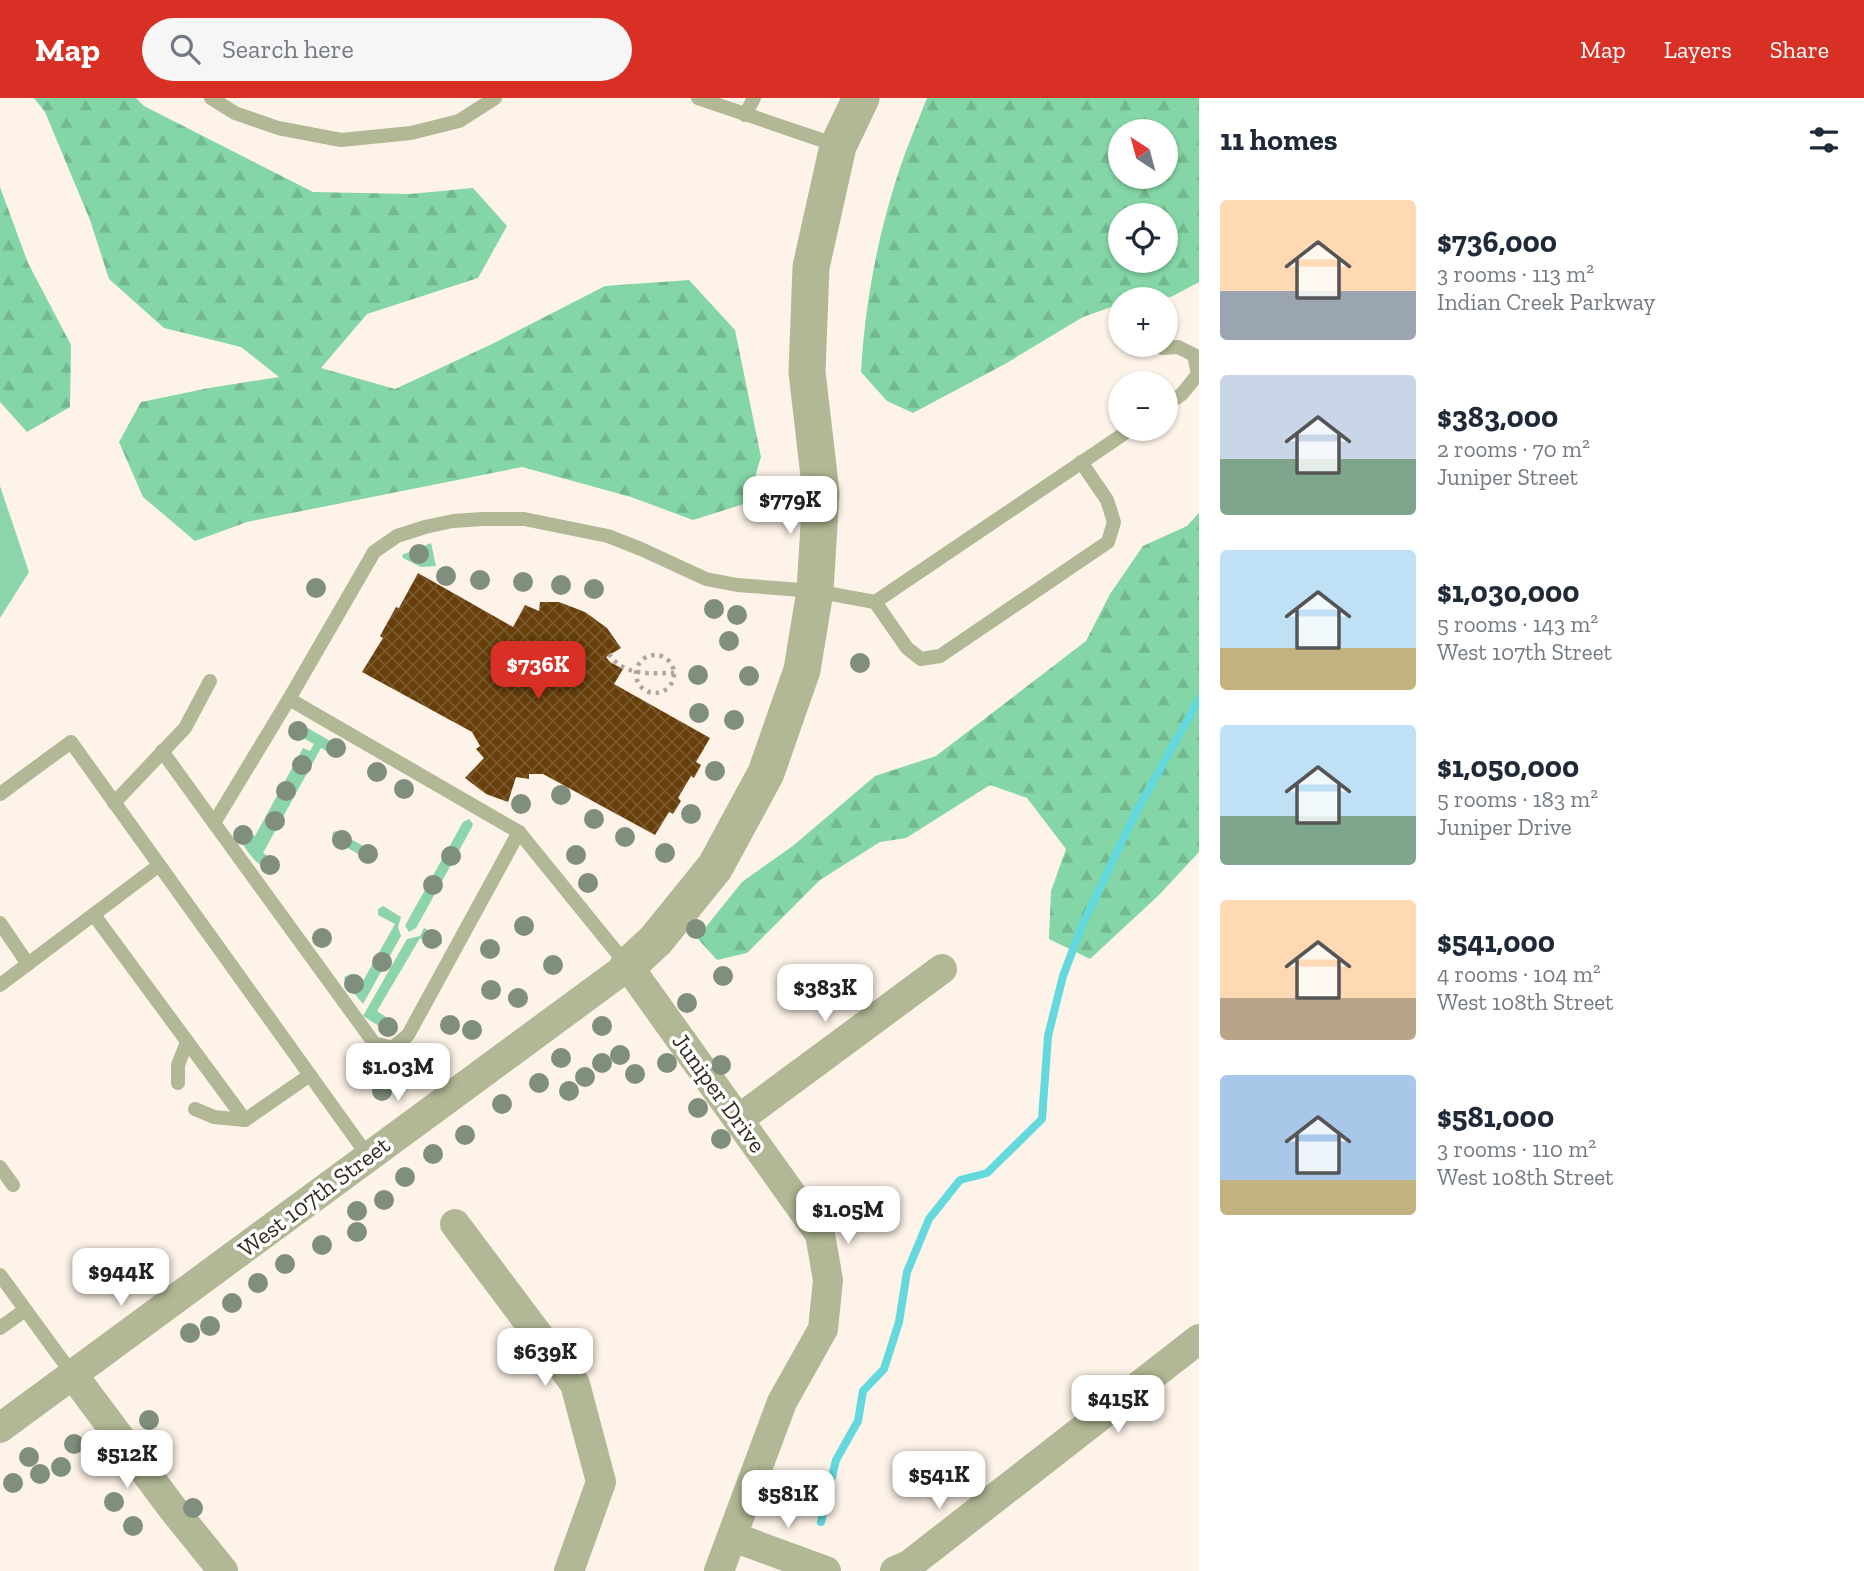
<!DOCTYPE html>
<html lang="en">
<head>
<meta charset="utf-8">
<style>
  :root { --surface:#fff; --page:#f6f6f7; --text:#1f2937; --muted:#747a83; --accent:#d93025 }
  body { margin:0; font-family:"Zilla Slab",serif; background:var(--page); color:var(--text); height:100vh; display:flex; flex-direction:column; font-size:26px; white-space:nowrap }
  * { box-sizing:border-box; margin:0 }
  p { font-size:23px; color:var(--muted) }
  .icon { flex:none; width:38px; height:38px; fill:none; stroke:currentColor; stroke-width:2; stroke-linecap:round; stroke-linejoin:round }
  .map { position:relative; flex:1; overflow:hidden }
  .side { display:flex; flex-direction:column; background:var(--surface); width:665px }
  .side>* { flex:none }
  .needle { width:46px; rotate:324deg }
  .tools { position:absolute; left:1108px; top:21px; display:grid; gap:14px }
  .tools a { display:grid; place-items:center; width:70px; height:70px; border-radius:50%; background:var(--surface); box-shadow:0 2px 5px #0004; font-size:35px }
  .price { position:absolute; translate:-50% -60px; padding:0 16px; border-radius:14px; background:#fff; color:#222; font-size:23px; line-height:46px; filter:drop-shadow(0 2px 4px #0008) }
  .price::after { content:''; position:absolute; left:50%; top:42px; width:21px; height:16px; margin-left:-10px; background:inherit; clip-path:polygon(0 0,100% 0,50% 100%) }
  .price.active { background:var(--accent); color:#fff }
  ul { padding:0; list-style:none }
  li { display:flex; align-items:center; gap:21px; height:175px; padding:0 21px }
  li span { display:grid; place-items:center; flex:none; width:196px; height:140px; border-radius:7px; color:#555 }
  li>.icon { margin-inline-start:auto }
  span .icon { width:84px; height:84px; fill:#fffc; stroke-width:1 }
  li b { font-size:30px }
  h2 { display:flex; justify-content:space-between; align-items:center; height:84px; padding:0 21px; font-size:30px }
  header { display:flex; align-items:center; gap:42px; box-sizing:border-box; height:98px; padding:0 35px; background:var(--accent); color:#fff }
  header strong { font-size:33px }
  nav { display:flex; gap:38px; margin-inline-start:auto; font-size:24px }
  .search { width:490px; height:63px; background:var(--page); display:flex; align-items:center; gap:18px; box-sizing:border-box; padding:0 24px; border-radius:38px; color:var(--muted); font-size:26px }
  main { display:flex; flex:1; min-height:0 }
  .map>svg:first-child { display:block }
</style>
</head>
<body>
<header>
<strong>Map</strong>
<div class="search"><svg class="icon" aria-label="search" viewBox="0 0 24 24"><circle cx="10" cy="10" r="6"/><path d="M15 15l6 6"/></svg>Search here</div>
<nav><a>Map</a><a>Layers</a><a>Share</a></nav>
</header>
<main>
<div class="map">
<svg width="1199" height="1473" viewBox="0 0 1199 1473">
  <defs>
    <pattern id="forest-firs" width="22" height="20" patternUnits="userSpaceOnUse" patternTransform="scale(1.75)"><rect width="22" height="20" fill="#84d6a6"/><path d="M5 1l3.5 6h-7zM16 11l3.5 6h-7z" fill="#73b88f"/></pattern>
    <pattern id="building-cross-hatch" width="8" height="8" patternUnits="userSpaceOnUse" patternTransform="scale(1.75)"><rect width="8" height="8" fill="#683f0a"/><path d="M0 0l8 8M0 8l8-8" fill="none" stroke="#7a592e"/></pattern>
  </defs>
  <rect width="100%" height="100%" fill="#fef3e8"/>
  <g fill="#8cd5aa">
    <path d="M 0,388 L 29,474 L 0,520 Z"/>
    <path d="M 431,445 L 436,468 L 421,469 L 403,460 L 402,457 Z"/>
    <path d="M 297,624 L 339,648 L 341,655 L 337,659 L 321,650 L 263,755 L 279,765 L 276,771 C 258,775 243,747 235,732 L 238,729 L 255,738 L 303,650 L 310,653 L 314,646 L 289,632 L 292,626 Z"/>
    <path d="M 469,721 L 473,726 L 472,729 L 416,830 L 409,834 L 405,828 L 407,824 L 463,724 Z"/>
    <path d="M 337,733 L 372,753 L 375,758 L 373,761 L 367,761 L 332,741 L 333,734 Z"/>
    <path d="M 383,808 L 401,819 L 398,829 L 401,838 L 363,906 L 345,884 L 344,879 L 351,876 L 363,883 L 395,826 L 378,817 L 378,811 Z"/>
    <path d="M 424,830 L 441,839 L 442,846 L 436,848 L 420,840 L 377,913 L 392,923 L 393,927 L 387,933 L 363,918 L 407,841 L 420,838 Z"/>
  </g>
  <g fill="url(#forest-firs)" fill-rule="evenodd">
    <path d="M 34,0 L 136,0 L 144,8 L 313,94 L 410,96 L 473,90 L 507,128 L 478,180 L 367,216 L 321,270 L 395,291 L 490,247 L 605,188 L 689,182 L 735,232 L 761,359 L 747,405 L 693,422 L 631,399 L 522,369 L 247,424 L 195,443 L 143,399 L 119,344 L 141,304 L 209,290 L 279,279 L 241,249 L 164,230 L 109,181 L 90,122 L 45,14 Z"/>
    <path d="M 927,0 L 1199,0 L 1199,184 L 1171,199 L 1120,201 L 1120,206 L 1083,219 L 1005,266 L 913,315 L 887,303 L 861,274 C 865,205 878,135 900,70 C 908,46 918,23 927,0 ZM 1166,33 L 1166,79 L 1120,79 L 1120,33 ZM 1166,117 L 1166,163 L 1120,163 L 1120,117 Z"/>
    <path d="M 0,89 L 28,165 L 71,247 L 70,309 L 27,334 L 0,304 Z"/>
    <path d="M 1199,415 L 1199,754 L 1159,797 L 1090,861 L 1049,841 L 1051,793 L 1066,751 L 1027,700 L 990,687 L 906,740 L 880,744 L 820,782 L 747,855 L 717,862 L 697,840 L 742,784 L 794,747 L 875,678 L 936,658 L 1086,543 L 1110,496 L 1143,448 L 1187,428 Z"/>
  </g>
  <g fill="none" stroke-linecap="round" stroke-linejoin="round">
    <path stroke="#63d9dd" stroke-width="8" d="M 821,1424 L 836,1362 L 858,1323 L 863,1293 L 884,1271 L 899,1224 L 907,1174 L 929,1121 L 960,1082 L 987,1075 L 1042,1021 L 1048,938 L 1063,878 L 1081,830 L 1134,718 L 1199,601"/>
  </g>
  <path fill="url(#building-cross-hatch)" d="M 418,475 L 513,529 L 525,507 L 539,513 L 540,504 L 559,504 L 585,514 L 607,530 L 621,550 L 606,559 L 610,564 L 623,571 L 614,586 L 710,640 L 696,664 L 701,667 L 694,680 L 691,678 L 678,700 L 681,703 L 673,716 L 669,714 L 655,737 L 543,676 L 529,676 L 529,681 L 516,679 L 508,704 L 486,696 L 465,680 L 484,660 L 476,651 L 480,648 L 472,634 L 362,574 L 383,540 L 380,538 L 396,509 L 399,510 Z"/>
  <g fill="none" stroke-linecap="round" stroke-linejoin="round">
    <g stroke="#b0a59a" stroke-width="4.5" stroke-dasharray="3.5 5" stroke-linecap="butt">
      <path d="M 609,556 C 624,579 651,575 674,575"/>
      <circle cx="655" cy="576" r="19"/>
    </g>
    <g stroke="#b2b895" stroke-width="14">
      <path d="M 211,0 L 235,15 L 278,30 L 341,42 L 411,35 L 459,23 L 495,0"/>
      <path d="M 698,0 L 836,47"/>
      <path d="M 745,17 L 754,0"/>
      <path d="M 1162,250 L 1178,249 L 1194,257 L 1198,276 L 1182,296 L 1166,307"/>
      <path d="M 875,504 L 907,550 L 921,561 L 940,558 L 1108,444 L 1114,424 L 1107,402 L 1081,364"/>
      <path d="M 289,601 L 214,725 L 374,945 L 392,950 L 408,937 L 519,734"/>
      <path d="M 162,653 L 214,725"/>
      <path d="M 0,696 L 71,644 L 368,1058"/>
      <path d="M 114,705 L 185,630 L 210,583"/>
      <path d="M 94,817 L 245,1022 L 310,977"/>
      <path d="M 0,825 L 28,866"/>
      <path d="M 627,867 L 519,734 L 289,601 L 374,454 L 397,438 L 425,429 L 453,423 L 483,421 L 524,421 L 608,438 L 641,451 L 706,481 L 737,487 L 815,493 L 875,504 L 1131,331"/>
      <path d="M 0,887 L 158,768"/>
      <path d="M 178,985 L 178,967 L 187,944"/>
      <path d="M 195,1011 L 214,1019 L 245,1022"/>
      <path d="M 0,1069 L 13,1087"/>
      <path d="M 0,1177 L 73,1277"/>
      <path d="M 0,1230 L 25,1212"/>
    </g>
    <g stroke="#b2b895" stroke-width="30">
      <path d="M 739,1021 L 942,871"/>
      <path d="M 455,1126 L 575,1286 L 601,1384 L 569,1473"/>
      <path d="M 73,1277 L 173,1411 L 223,1473"/>
      <path d="M 0,1330 L 628,868 L 820,1136 L 828,1182 L 823,1231 L 782,1304 L 719,1473"/>
      <path d="M 733,1439 L 826,1473"/>
      <path d="M 895,1473 L 909,1467 L 1199,1241"/>
    </g>
    <path stroke="#b2b895" stroke-width="37" d="M 628,868 L 656,842 L 715,769 L 766,675 L 802,572 L 815,493 L 821,395 L 807,274 L 811,169 L 838,48 L 861,0"/>
  </g>
  <g fill="#808e7e">
    <circle cx="419" cy="456" r="10"/>
    <circle cx="446" cy="478" r="10"/>
    <circle cx="480" cy="482" r="10"/>
    <circle cx="523" cy="484" r="10"/>
    <circle cx="561" cy="487" r="10"/>
    <circle cx="316" cy="490" r="10"/>
    <circle cx="594" cy="491" r="10"/>
    <circle cx="714" cy="511" r="10"/>
    <circle cx="737" cy="517" r="10"/>
    <circle cx="729" cy="543" r="10"/>
    <circle cx="860" cy="565" r="10"/>
    <circle cx="698" cy="577" r="10"/>
    <circle cx="749" cy="578" r="10"/>
    <circle cx="699" cy="615" r="10"/>
    <circle cx="734" cy="622" r="10"/>
    <circle cx="298" cy="633" r="10"/>
    <circle cx="336" cy="650" r="10"/>
    <circle cx="302" cy="667" r="10"/>
    <circle cx="715" cy="673" r="10"/>
    <circle cx="377" cy="674" r="10"/>
    <circle cx="404" cy="691" r="10"/>
    <circle cx="286" cy="693" r="10"/>
    <circle cx="561" cy="697" r="10"/>
    <circle cx="521" cy="706" r="10"/>
    <circle cx="691" cy="716" r="10"/>
    <circle cx="594" cy="721" r="10"/>
    <circle cx="275" cy="723" r="10"/>
    <circle cx="243" cy="737" r="10"/>
    <circle cx="625" cy="739" r="10"/>
    <circle cx="342" cy="742" r="10"/>
    <circle cx="665" cy="755" r="10"/>
    <circle cx="368" cy="756" r="10"/>
    <circle cx="576" cy="757" r="10"/>
    <circle cx="451" cy="758" r="10"/>
    <circle cx="270" cy="767" r="10"/>
    <circle cx="588" cy="785" r="10"/>
    <circle cx="433" cy="787" r="10"/>
    <circle cx="524" cy="828" r="10"/>
    <circle cx="696" cy="831" r="10"/>
    <circle cx="322" cy="840" r="10"/>
    <circle cx="432" cy="841" r="10"/>
    <circle cx="490" cy="851" r="10"/>
    <circle cx="382" cy="864" r="10"/>
    <circle cx="553" cy="867" r="10"/>
    <circle cx="723" cy="878" r="10"/>
    <circle cx="354" cy="886" r="10"/>
    <circle cx="491" cy="892" r="10"/>
    <circle cx="518" cy="900" r="10"/>
    <circle cx="687" cy="905" r="10"/>
    <circle cx="450" cy="927" r="10"/>
    <circle cx="602" cy="928" r="10"/>
    <circle cx="388" cy="929" r="10"/>
    <circle cx="472" cy="932" r="10"/>
    <circle cx="620" cy="957" r="10"/>
    <circle cx="439" cy="959" r="10"/>
    <circle cx="561" cy="960" r="10"/>
    <circle cx="602" cy="965" r="10"/>
    <circle cx="667" cy="965" r="10"/>
    <circle cx="721" cy="967" r="10"/>
    <circle cx="417" cy="974" r="10"/>
    <circle cx="635" cy="976" r="10"/>
    <circle cx="585" cy="979" r="10"/>
    <circle cx="539" cy="985" r="10"/>
    <circle cx="382" cy="993" r="10"/>
    <circle cx="569" cy="993" r="10"/>
    <circle cx="502" cy="1006" r="10"/>
    <circle cx="698" cy="1010" r="10"/>
    <circle cx="465" cy="1037" r="10"/>
    <circle cx="721" cy="1041" r="10"/>
    <circle cx="433" cy="1056" r="10"/>
    <circle cx="405" cy="1079" r="10"/>
    <circle cx="384" cy="1102" r="10"/>
    <circle cx="357" cy="1113" r="10"/>
    <circle cx="357" cy="1134" r="10"/>
    <circle cx="322" cy="1147" r="10"/>
    <circle cx="285" cy="1166" r="10"/>
    <circle cx="258" cy="1185" r="10"/>
    <circle cx="232" cy="1205" r="10"/>
    <circle cx="210" cy="1228" r="10"/>
    <circle cx="190" cy="1235" r="10"/>
    <circle cx="149" cy="1322" r="10"/>
    <circle cx="74" cy="1346" r="10"/>
    <circle cx="29" cy="1359" r="10"/>
    <circle cx="95" cy="1366" r="10"/>
    <circle cx="61" cy="1369" r="10"/>
    <circle cx="40" cy="1376" r="10"/>
    <circle cx="13" cy="1385" r="10"/>
    <circle cx="114" cy="1404" r="10"/>
    <circle cx="193" cy="1410" r="10"/>
    <circle cx="133" cy="1428" r="10"/>
  </g>
  <g text-anchor="middle" stroke-width="7" stroke-linejoin="round" paint-order="stroke">
    <g font-size="24" fill="#352a20" stroke="#fff">
      <text transform="translate(719 995) rotate(54)" y="8">Juniper Drive</text>
      <text transform="translate(314 1099) rotate(-37)" y="8">West 107th Street</text>
    </g>
  </g>
</svg>
<div class="tools">
<a><svg class="needle" viewBox="-14 -14 28 28"><path d="M0-13l5 13h-10z" fill="#e53935"/><path d="M0 13l5-13h-10z" fill="#747a83"/></svg></a>
<a><svg class="icon" aria-label="locate" viewBox="0 0 24 24"><circle cx="12" cy="12" r="6"/><path d="M12 2v4M12 18v4M2 12h4M18 12h4"/></svg></a>
<a>+</a>
<a>−</a>
</div>
<b class="price" style="left:790px;top:438px">$779K</b>
<b class="price active" style="left:538px;top:603px">$736K</b>
<b class="price" style="left:825px;top:926px">$383K</b>
<b class="price" style="left:398px;top:1005px">$1.03M</b>
<b class="price" style="left:848px;top:1148px">$1.05M</b>
<b class="price" style="left:121px;top:1210px">$944K</b>
<b class="price" style="left:545px;top:1290px">$639K</b>
<b class="price" style="left:1118px;top:1337px">$415K</b>
<b class="price" style="left:127px;top:1392px">$512K</b>
<b class="price" style="left:939px;top:1413px">$541K</b>
<b class="price" style="left:788px;top:1432px">$581K</b>
</div>
<section class="side">
<h2>11 homes<svg class="icon" aria-label="filters" viewBox="0 0 24 24"><path d="M4 7h16M4 17h16"/><circle cx="9" cy="7" r="2"/><circle cx="15" cy="17" r="2"/></svg></h2>
<ul>
<li><span style="background:linear-gradient(#ffd9b3 65%,#9aa5b1 0)"><svg class="icon" aria-label="home" viewBox="0 0 24 24"><path d="M3 11l9-7 9 7M6 9v11h12V9"/></svg></span><div><b>$736,000</b><p>3 rooms · 113 m²</p><p>Indian Creek Parkway</p></div></li>
<li><span style="background:linear-gradient(#c9d6e8 60%,#7fa58c 0)"><svg class="icon" aria-label="home" viewBox="0 0 24 24"><path d="M3 11l9-7 9 7M6 9v11h12V9"/></svg></span><div><b>$383,000</b><p>2 rooms · 70 m²</p><p>Juniper Street</p></div></li>
<li><span style="background:linear-gradient(#bfe0f5 70%,#c2b280 0)"><svg class="icon" aria-label="home" viewBox="0 0 24 24"><path d="M3 11l9-7 9 7M6 9v11h12V9"/></svg></span><div><b>$1,030,000</b><p>5 rooms · 143 m²</p><p>West 107th Street</p></div></li>
<li><span style="background:linear-gradient(#bfe0f5 65%,#7fa58c 0)"><svg class="icon" aria-label="home" viewBox="0 0 24 24"><path d="M3 11l9-7 9 7M6 9v11h12V9"/></svg></span><div><b>$1,050,000</b><p>5 rooms · 183 m²</p><p>Juniper Drive</p></div></li>
<li><span style="background:linear-gradient(#ffd9b3 70%,#b9a48a 0)"><svg class="icon" aria-label="home" viewBox="0 0 24 24"><path d="M3 11l9-7 9 7M6 9v11h12V9"/></svg></span><div><b>$541,000</b><p>4 rooms · 104 m²</p><p>West 108th Street</p></div></li>
<li><span style="background:linear-gradient(#a9c7e8 75%,#c2b280 0)"><svg class="icon" aria-label="home" viewBox="0 0 24 24"><path d="M3 11l9-7 9 7M6 9v11h12V9"/></svg></span><div><b>$581,000</b><p>3 rooms · 110 m²</p><p>West 108th Street</p></div></li>
</ul>
</section>
</main>
</body>
</html>
